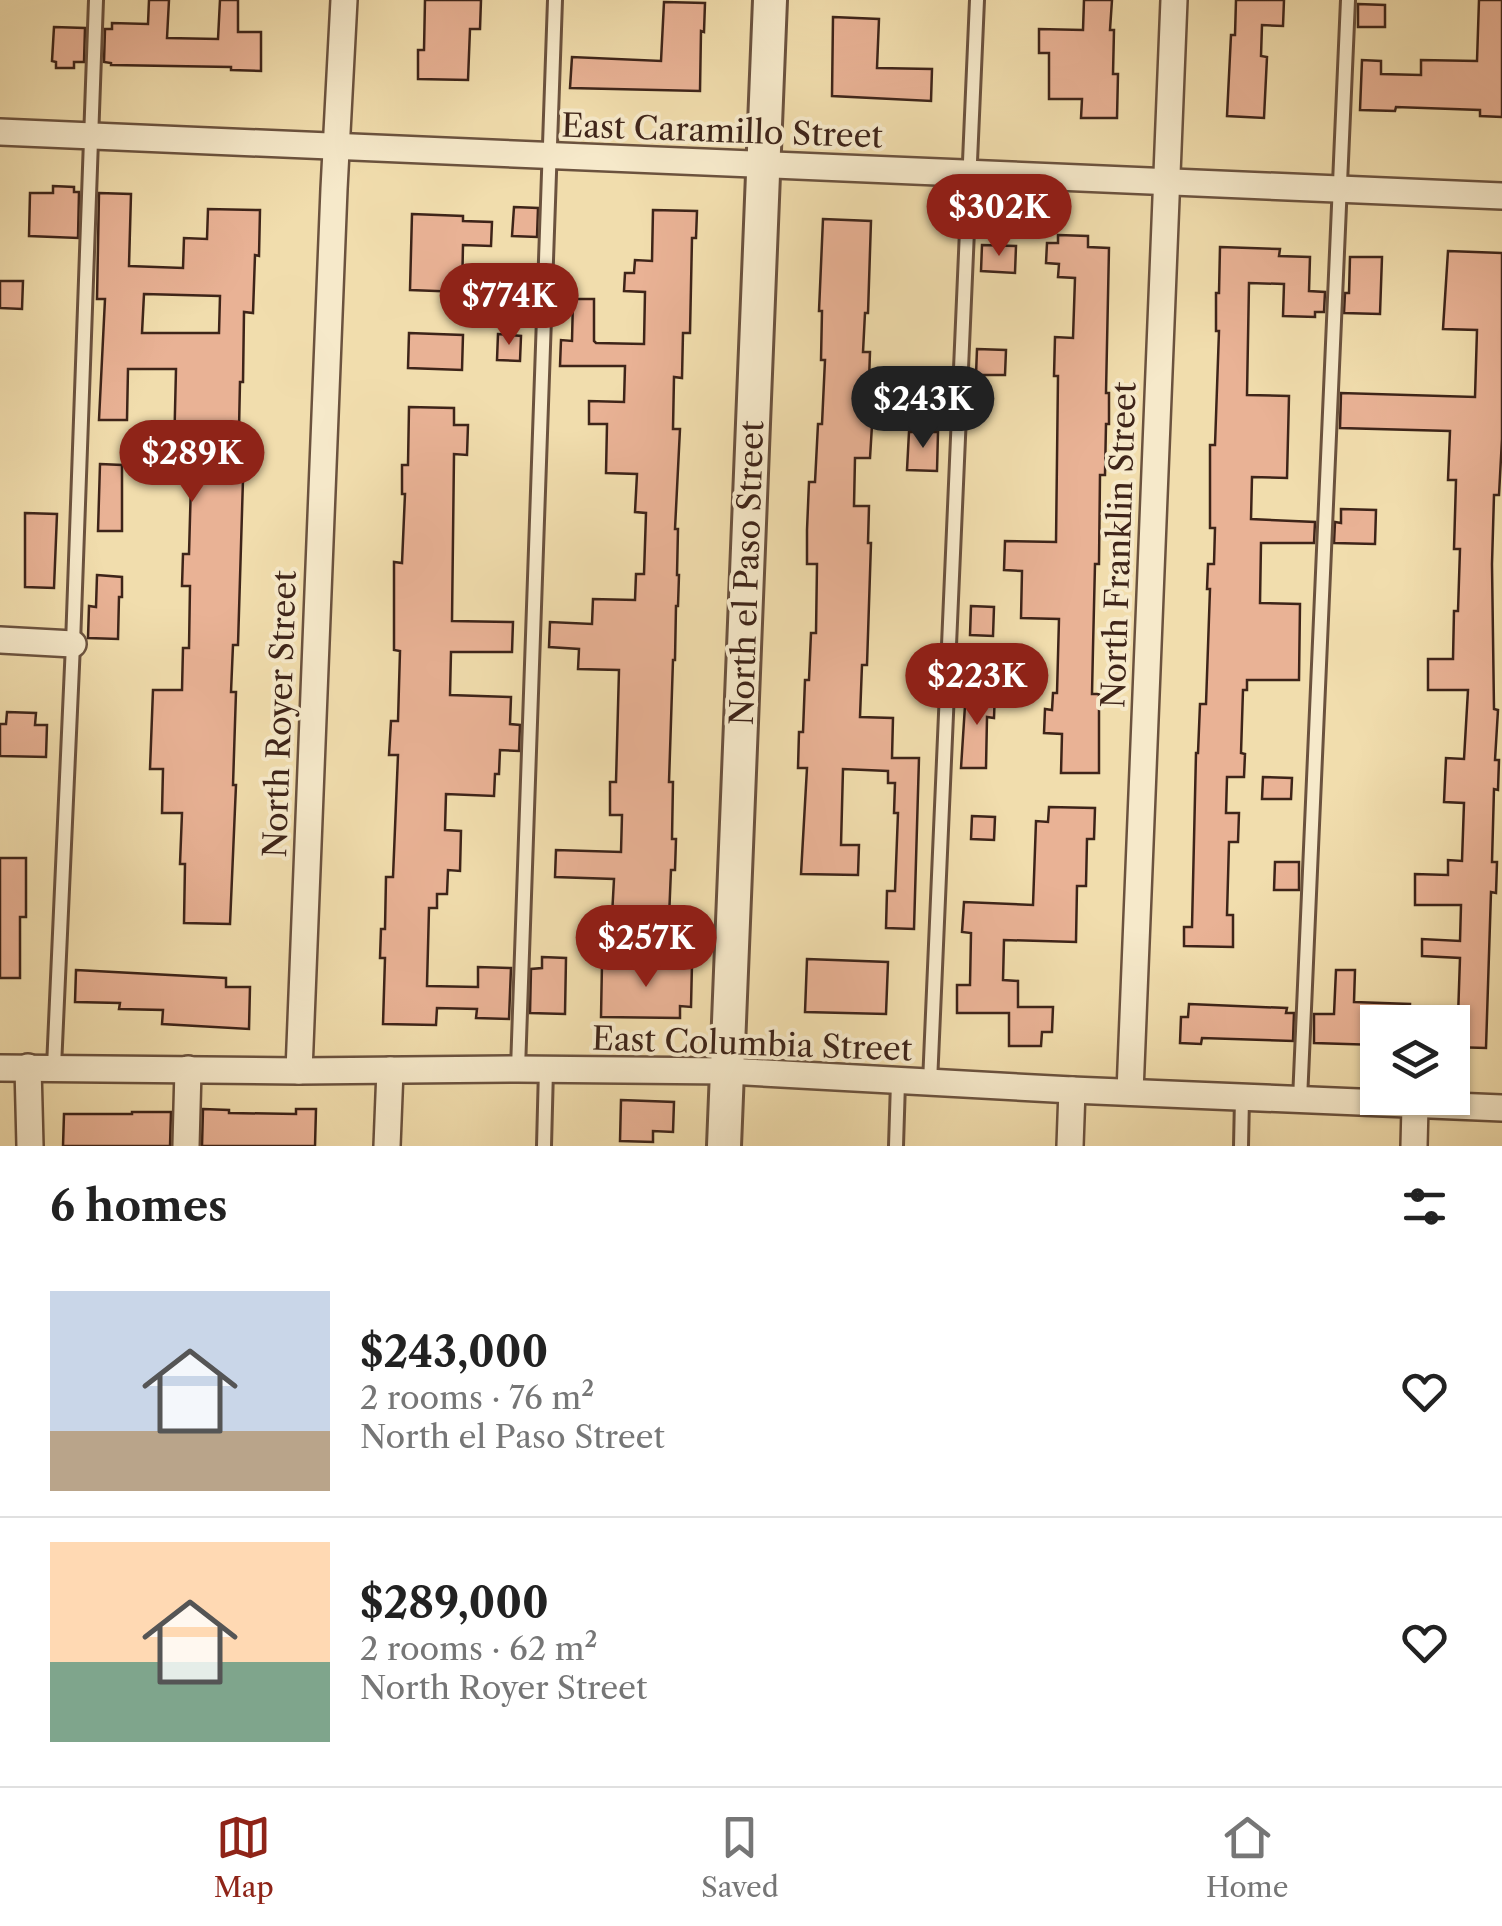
<!DOCTYPE html>
<html lang="en">
<head>
<meta charset="utf-8">
<style>
  :root { --surface:#fff; --page:#f6f6f6; --text:#222; --muted:#767676; --line:#e0e0e0; --accent:#8f2418 }
  body { margin:0; font-family:"Libre Caslon Text",serif; background:var(--page); color:var(--text); height:100vh; display:flex; flex-direction:column; font-size:38px; white-space:nowrap }
  * { box-sizing:border-box; margin:0 }
  p { font-size:32px; color:var(--muted) }
  .icon { flex:none; width:55px; height:55px; fill:none; stroke:currentColor; stroke-width:2; stroke-linecap:round; stroke-linejoin:round }
  .map { position:relative; height:1146px; overflow:hidden }
  .panel { display:flex; flex-direction:column; background:var(--surface); flex:1 }
  .panel>* { flex:none }
  .tools { position:absolute; left:1360px; top:1005px; display:grid; gap:20px }
  .tools a { display:grid; place-items:center; width:110px; height:110px; border-radius:0px; background:var(--surface); box-shadow:0 2px 8px #0004; font-size:50px }
  .price { position:absolute; translate:-50% -85px; padding:0 22px; border-radius:35px; background:var(--accent); color:#fff; font-size:32px; line-height:65px; filter:drop-shadow(0 2px 5px #0008) }
  .price::after { content:''; position:absolute; left:50%; top:60px; width:30px; height:22px; margin-left:-15px; background:inherit; clip-path:polygon(0 0,100% 0,50% 100%) }
  .price.on { background:#222; color:#fff }
  ul { padding:0; list-style:none }
  li { display:flex; align-items:center; gap:30px; height:250px; padding:0 50px }
  li+li { border-top:2px solid var(--line) }
  li span { display:grid; place-items:center; flex:none; width:280px; height:200px; border-radius:0px; color:#555 }
  li>.icon { margin-inline-start:auto }
  span .icon { width:120px; height:120px; fill:#fffc; stroke-width:1 }
  li b { font-size:42px }
  h2 { display:flex; justify-content:space-between; align-items:center; height:120px; padding:0 50px; font-size:42px }
  .tabs { display:flex; justify-content:space-around; align-items:center; height:140px; border-top:2px solid var(--line); background:var(--surface); font-size:28px; color:var(--muted) }
  .tabs a { display:grid; justify-items:center; gap:5px }
  .tabs .on { color:var(--accent) }
  .map>svg:first-child { display:block }
</style>
</head>
<body>
<div class="map">
<svg width="1502" height="1146" viewBox="0 0 1502 1146">
  <rect width="100%" height="100%" fill="#f1ddad"/>
  <filter id="stains"><feTurbulence type="fractalNoise" baseFrequency=".002" numOctaves="4"/><feColorMatrix values="0 0 0 0 .2 0 0 0 0 .09 0 0 0 0 .02 0 0 0 .5 -.17"/></filter>
  <radialGradient id="worn" r=".72"><stop offset=".6" stop-color="#630" stop-opacity="0"/><stop offset="1" stop-color="#630" stop-opacity=".3"/></radialGradient>
  <g fill="#e9b295" stroke="#3e2419" stroke-width="2.5" fill-rule="evenodd">
    <path d="M 149,0 L 169,0 L 167,38 L 218,39 L 220,0 L 238,0 L 238,32 L 261,32 L 261,71 L 231,70 L 231,67 L 111,65 L 111,63 L 104,62 L 105,29 L 112,29 L 112,23 L 148,24 Z"/>
    <path d="M 425,0 L 481,0 L 480,29 L 470,29 L 468,80 L 418,79 L 418,50 L 424,50 Z"/>
    <path d="M 1084,0 L 1112,0 L 1110,30 L 1114,30 L 1113,74 L 1118,74 L 1117,118 L 1081,118 L 1082,99 L 1049,99 L 1049,53 L 1039,53 L 1039,29 L 1083,30 Z"/>
    <path d="M 1236,0 L 1284,0 L 1283,26 L 1262,25 L 1261,56 L 1267,57 L 1264,118 L 1227,116 L 1231,35 L 1235,35 Z"/>
    <path d="M 1479,0 L 1502,0 L 1502,117 L 1480,116 L 1480,110 L 1396,107 L 1395,111 L 1360,110 L 1362,60 L 1381,61 L 1381,74 L 1421,75 L 1421,60 L 1477,61 Z"/>
    <path d="M 664,2 L 705,3 L 704,32 L 701,31 L 700,91 L 570,88 L 572,57 L 661,61 Z"/>
    <path d="M 1358,4 L 1385,5 L 1385,27 L 1358,27 Z"/>
    <path d="M 833,17 L 879,19 L 877,68 L 932,69 L 931,101 L 832,96 Z"/>
    <path d="M 54,27 L 85,28 L 84,62 L 74,62 L 74,68 L 56,68 L 56,62 L 52,61 Z"/>
    <path d="M 53,186 L 74,187 L 74,192 L 79,192 L 78,238 L 29,236 L 30,193 L 53,193 Z"/>
    <path d="M 99,193 L 131,194 L 129,266 L 183,268 L 184,238 L 207,239 L 208,209 L 260,210 L 259,256 L 255,255 L 253,313 L 244,312 L 243,382 L 240,382 L 239,429 L 249,429 L 248,447 L 244,446 L 238,645 L 233,645 L 231,692 L 236,692 L 233,785 L 236,785 L 230,924 L 184,923 L 185,864 L 180,864 L 182,813 L 162,813 L 163,769 L 150,769 L 153,690 L 182,690 L 183,648 L 189,648 L 190,586 L 182,586 L 183,554 L 189,554 L 191,482 L 149,481 L 150,451 L 174,452 L 176,369 L 128,369 L 127,420 L 99,420 L 105,299 L 97,299 ZM 144,294 L 220,296 L 219,333 L 142,333 Z"/>
    <path d="M 514,207 L 538,208 L 537,237 L 512,236 Z"/>
    <path d="M 653,210 L 697,211 L 696,238 L 692,238 L 690,333 L 683,333 L 682,378 L 674,377 L 673,429 L 680,429 L 675,529 L 678,529 L 677,575 L 679,575 L 678,606 L 676,606 L 675,660 L 673,660 L 669,782 L 673,782 L 672,839 L 676,839 L 675,870 L 671,870 L 669,918 L 612,916 L 614,879 L 555,877 L 556,850 L 621,852 L 622,815 L 610,815 L 610,782 L 616,782 L 619,670 L 578,669 L 579,649 L 549,647 L 550,622 L 592,624 L 593,599 L 635,600 L 636,574 L 644,574 L 646,513 L 635,512 L 637,474 L 606,473 L 607,424 L 589,424 L 589,401 L 624,402 L 625,366 L 560,366 L 561,340 L 572,341 L 573,299 L 594,299 L 594,341 L 596,343 L 644,344 L 645,292 L 624,291 L 625,273 L 634,273 L 635,260 L 652,261 Z"/>
    <path d="M 412,214 L 463,216 L 463,221 L 492,222 L 491,246 L 463,245 L 462,292 L 410,290 Z"/>
    <path d="M 823,219 L 871,221 L 868,313 L 865,313 L 863,352 L 870,352 L 868,409 L 873,409 L 870,458 L 855,458 L 854,506 L 869,506 L 868,543 L 871,543 L 867,665 L 862,665 L 860,717 L 893,718 L 892,758 L 919,758 L 914,929 L 886,928 L 887,891 L 895,891 L 898,813 L 894,813 L 895,783 L 888,783 L 888,771 L 843,769 L 841,845 L 859,845 L 858,875 L 801,874 L 807,768 L 798,768 L 799,732 L 803,732 L 805,680 L 809,680 L 811,633 L 816,633 L 817,564 L 807,564 L 807,530 L 809,482 L 815,482 L 818,424 L 822,424 L 825,360 L 821,360 L 822,311 L 819,311 Z"/>
    <path d="M 1058,235 L 1088,236 L 1088,247 L 1109,248 L 1106,393 L 1109,393 L 1109,424 L 1106,424 L 1105,475 L 1100,475 L 1099,564 L 1095,564 L 1093,648 L 1092,694 L 1099,694 L 1099,773 L 1061,773 L 1062,734 L 1044,733 L 1045,709 L 1052,710 L 1053,693 L 1057,693 L 1059,619 L 1021,618 L 1022,571 L 1004,570 L 1005,541 L 1056,542 L 1058,376 L 1054,376 L 1055,337 L 1073,338 L 1075,278 L 1058,277 L 1059,264 L 1046,263 L 1047,243 L 1058,243 Z"/>
    <path d="M 982,245 L 1016,246 L 1015,273 L 981,271 Z"/>
    <path d="M 1220,247 L 1280,249 L 1279,256 L 1310,257 L 1309,291 L 1325,292 L 1324,312 L 1315,312 L 1315,317 L 1283,316 L 1284,284 L 1249,283 L 1247,395 L 1289,396 L 1287,478 L 1252,477 L 1251,519 L 1315,522 L 1314,543 L 1261,543 L 1260,603 L 1300,604 L 1299,680 L 1247,680 L 1247,690 L 1243,690 L 1241,753 L 1245,754 L 1244,777 L 1227,777 L 1226,813 L 1239,813 L 1238,842 L 1229,842 L 1227,915 L 1233,915 L 1233,947 L 1184,946 L 1184,927 L 1192,927 L 1196,753 L 1198,753 L 1200,704 L 1206,704 L 1210,589 L 1207,589 L 1208,564 L 1214,564 L 1215,528 L 1210,528 L 1210,445 L 1215,445 L 1219,331 L 1216,331 L 1216,293 L 1219,293 Z"/>
    <path d="M 1448,251 L 1502,253 L 1502,439 L 1499,495 L 1494,495 L 1492,564 L 1494,709 L 1498,710 L 1495,760 L 1499,760 L 1498,790 L 1494,789 L 1492,862 L 1497,862 L 1496,893 L 1491,892 L 1486,1048 L 1452,1047 L 1452,1017 L 1458,1017 L 1460,958 L 1422,956 L 1422,939 L 1460,941 L 1461,905 L 1415,905 L 1415,874 L 1448,875 L 1448,860 L 1462,861 L 1464,803 L 1444,802 L 1446,758 L 1464,759 L 1468,690 L 1428,690 L 1428,659 L 1453,659 L 1454,611 L 1458,611 L 1460,549 L 1454,549 L 1456,480 L 1448,480 L 1450,431 L 1340,428 L 1341,393 L 1475,397 L 1477,330 L 1443,329 Z"/>
    <path d="M 1350,257 L 1382,257 L 1380,314 L 1344,313 L 1345,293 L 1349,293 Z"/>
    <path d="M 0,281 L 23,281 L 22,309 L 0,308 Z"/>
    <path d="M 409,333 L 463,335 L 462,370 L 408,368 Z"/>
    <path d="M 498,334 L 521,336 L 520,361 L 497,360 Z"/>
    <path d="M 977,349 L 1006,350 L 1005,375 L 976,375 Z"/>
    <path d="M 409,407 L 454,408 L 454,425 L 468,425 L 467,455 L 454,454 L 452,621 L 513,622 L 512,652 L 451,652 L 450,695 L 511,697 L 510,724 L 520,725 L 519,751 L 500,750 L 499,774 L 495,774 L 494,796 L 446,794 L 445,830 L 461,831 L 460,871 L 448,870 L 447,894 L 437,894 L 437,908 L 429,908 L 427,986 L 478,987 L 478,967 L 511,968 L 509,1019 L 476,1018 L 477,1009 L 437,1008 L 436,1025 L 383,1024 L 385,958 L 380,958 L 381,929 L 385,929 L 386,877 L 393,877 L 398,755 L 389,755 L 391,721 L 398,721 L 400,651 L 394,650 L 394,562 L 402,563 L 405,494 L 402,494 L 402,465 L 408,465 Z"/>
    <path d="M 909,432 L 938,432 L 937,471 L 907,470 Z"/>
    <path d="M 100,464 L 122,465 L 122,531 L 98,531 Z"/>
    <path d="M 1341,509 L 1376,510 L 1375,544 L 1334,543 L 1335,522 L 1341,523 Z"/>
    <path d="M 25,513 L 57,514 L 54,588 L 25,587 Z"/>
    <path d="M 97,575 L 122,577 L 122,597 L 119,597 L 118,639 L 88,638 L 89,606 L 96,607 Z"/>
    <path d="M 971,606 L 994,607 L 993,636 L 970,635 Z"/>
    <path d="M 966,690 L 995,691 L 994,718 L 987,717 L 986,768 L 961,768 Z"/>
    <path d="M 7,712 L 36,713 L 35,725 L 47,725 L 46,757 L 0,756 L 0,724 L 6,724 Z"/>
    <path d="M 1263,777 L 1292,778 L 1291,799 L 1262,799 Z"/>
    <path d="M 1049,807 L 1095,808 L 1094,839 L 1087,839 L 1086,886 L 1077,886 L 1076,942 L 1004,940 L 1003,980 L 1018,981 L 1018,1007 L 1053,1007 L 1052,1032 L 1042,1032 L 1041,1046 L 1009,1046 L 1009,1013 L 957,1013 L 957,985 L 970,985 L 971,933 L 962,932 L 964,902 L 1033,905 L 1036,821 L 1048,822 Z"/>
    <path d="M 972,816 L 995,817 L 994,840 L 971,839 Z"/>
    <path d="M 0,858 L 26,858 L 26,917 L 20,917 L 20,978 L 0,978 Z"/>
    <path d="M 1275,862 L 1299,862 L 1299,890 L 1274,890 Z"/>
    <path d="M 542,957 L 566,958 L 565,1014 L 530,1013 L 531,969 L 542,968 Z"/>
    <path d="M 807,959 L 888,962 L 886,1014 L 805,1012 Z"/>
    <path d="M 650,962 L 692,963 L 691,1007 L 680,1006 L 680,1018 L 601,1017 L 602,963 L 650,965 Z"/>
    <path d="M 76,970 L 226,978 L 226,987 L 250,987 L 249,1029 L 162,1024 L 163,1010 L 119,1009 L 120,1003 L 75,1002 Z"/>
    <path d="M 1336,970 L 1355,970 L 1354,1002 L 1410,1004 L 1409,1022 L 1378,1022 L 1378,1045 L 1314,1043 L 1314,1014 L 1334,1014 Z"/>
    <path d="M 1189,1004 L 1287,1008 L 1286,1013 L 1294,1013 L 1293,1041 L 1202,1038 L 1201,1044 L 1180,1043 L 1181,1017 L 1188,1017 Z"/>
    <path d="M 621,1100 L 674,1102 L 673,1132 L 653,1131 L 653,1142 L 620,1141 Z"/>
    <path d="M 203,1109 L 229,1110 L 229,1113 L 296,1114 L 296,1109 L 316,1109 L 315,1146 L 202,1146 Z"/>
    <path d="M 132,1112 L 171,1112 L 170,1146 L 63,1146 L 64,1114 L 132,1114 Z"/>
  </g>
  <g fill="none" stroke-linecap="round" stroke-linejoin="round">
    <g stroke="#6b523e" stroke-width="18">
      <g id="service">
        <path d="M 54,1067 L 73,644 L 96,0"/>
        <path d="M 518,1069 L 555,0"/>
        <path d="M 930,1083 L 977,0"/>
        <path d="M 1300,1100 L 1348,0"/>
        <path d="M 544,1146 L 546,1069"/>
        <path d="M 896,1146 L 898,1082"/>
        <path d="M 1241,1146 L 1242,1098"/>
      </g>
    </g>
    <g stroke="#6b523e" stroke-width="30">
      <g id="minor">
        <path d="M 0,132 L 1502,196"/>
        <path d="M 0,640 L 73,644"/>
        <path d="M 28,1067 L 30,1146"/>
        <path d="M 0,1068 L 299,1071 L 518,1069 L 728,1071 L 1072,1090 L 1502,1108"/>
        <path d="M 299,1071 L 334,189 L 344,0"/>
        <path d="M 1130,1092 L 1174,0"/>
        <path d="M 186,1146 L 188,1069"/>
        <path d="M 387,1146 L 390,1070"/>
        <path d="M 1070,1146 L 1072,1090"/>
        <path d="M 1414,1146 L 1415,1106"/>
      </g>
    </g>
    <g stroke="#6b523e" stroke-width="38">
      <path id="tertiary" d="M 724,1146 L 770,0"/>
    </g>
    <use href="#service" stroke="#f6e9ca" stroke-width="12"/>
    <use href="#minor" stroke="#f6e9ca" stroke-width="25"/>
    <use href="#tertiary" stroke="#f6e9ca" stroke-width="32"/>
  </g>
  <g text-anchor="middle" stroke-width="8" stroke-linejoin="round" paint-order="stroke">
    <g font-size="32" fill="#3e2419" stroke="#f6e9ca">
      <text transform="translate(722 131) rotate(2)" y="11">East Caramillo Street</text>
      <text transform="translate(1119 545) rotate(-88)" y="11">North Franklin Street</text>
      <text transform="translate(747 573) rotate(-88)" y="11">North el Paso Street</text>
      <text transform="translate(280 714) rotate(-88)" y="11">North Royer Street</text>
      <text transform="translate(752 1044) rotate(2)" y="11">East Columbia Street</text>
    </g>
  </g>
  <rect width="100%" height="100%" filter="url(#stains)"/>
  <rect width="100%" height="100%" fill="url(#worn)"/>
</svg>
<div class="tools">
<a><svg class="icon" aria-label="layers" viewBox="0 0 24 24"><path d="M12 4l9 5-9 5-9-5zM3 14l9 5 9-5"/></svg></a>
</div>
<b class="price" style="left:999px;top:259px">$302K</b>
<b class="price" style="left:509px;top:348px">$774K</b>
<b class="price on" style="left:923px;top:451px">$243K</b>
<b class="price" style="left:192px;top:505px">$289K</b>
<b class="price" style="left:977px;top:728px">$223K</b>
<b class="price" style="left:646px;top:990px">$257K</b>
</div>
<section class="panel">
<h2>6 homes<svg class="icon" aria-label="filters" viewBox="0 0 24 24"><path d="M4 7h16M4 17h16"/><circle cx="9" cy="7" r="2"/><circle cx="15" cy="17" r="2"/></svg></h2>
<ul>
<li><span style="background:linear-gradient(#c9d6e8 70%,#b9a48a 0)"><svg class="icon" aria-label="home" viewBox="0 0 24 24"><path d="M3 11l9-7 9 7M6 9v11h12V9"/></svg></span><div><b>$243,000</b><p>2 rooms · 76 m²</p><p>North el Paso Street</p></div><svg class="icon" aria-label="heart" viewBox="0 0 24 24"><path d="M12 20l-8-8c-3-5 5-10 8-4 3-6 11-1 8 4z"/></svg></li>
<li><span style="background:linear-gradient(#ffd9b3 60%,#7fa58c 0)"><svg class="icon" aria-label="home" viewBox="0 0 24 24"><path d="M3 11l9-7 9 7M6 9v11h12V9"/></svg></span><div><b>$289,000</b><p>2 rooms · 62 m²</p><p>North Royer Street</p></div><svg class="icon" aria-label="heart" viewBox="0 0 24 24"><path d="M12 20l-8-8c-3-5 5-10 8-4 3-6 11-1 8 4z"/></svg></li>
</ul>
</section>
<nav class="tabs">
<a class="on"><svg class="icon" aria-label="map" viewBox="0 0 24 24"><path d="M3 6l6-2 6 2 6-2v14l-6 2-6-2-6 2zM9 4v14M15 6v14"/></svg>Map</a>
<a><svg class="icon" aria-label="saved" viewBox="0 0 24 24"><path d="M7 4h10v16l-5-4-5 4z"/></svg>Saved</a>
<a><svg class="icon" aria-label="home" viewBox="0 0 24 24"><path d="M3 11l9-7 9 7M6 9v11h12V9"/></svg>Home</a>
</nav>
</body>
</html>
